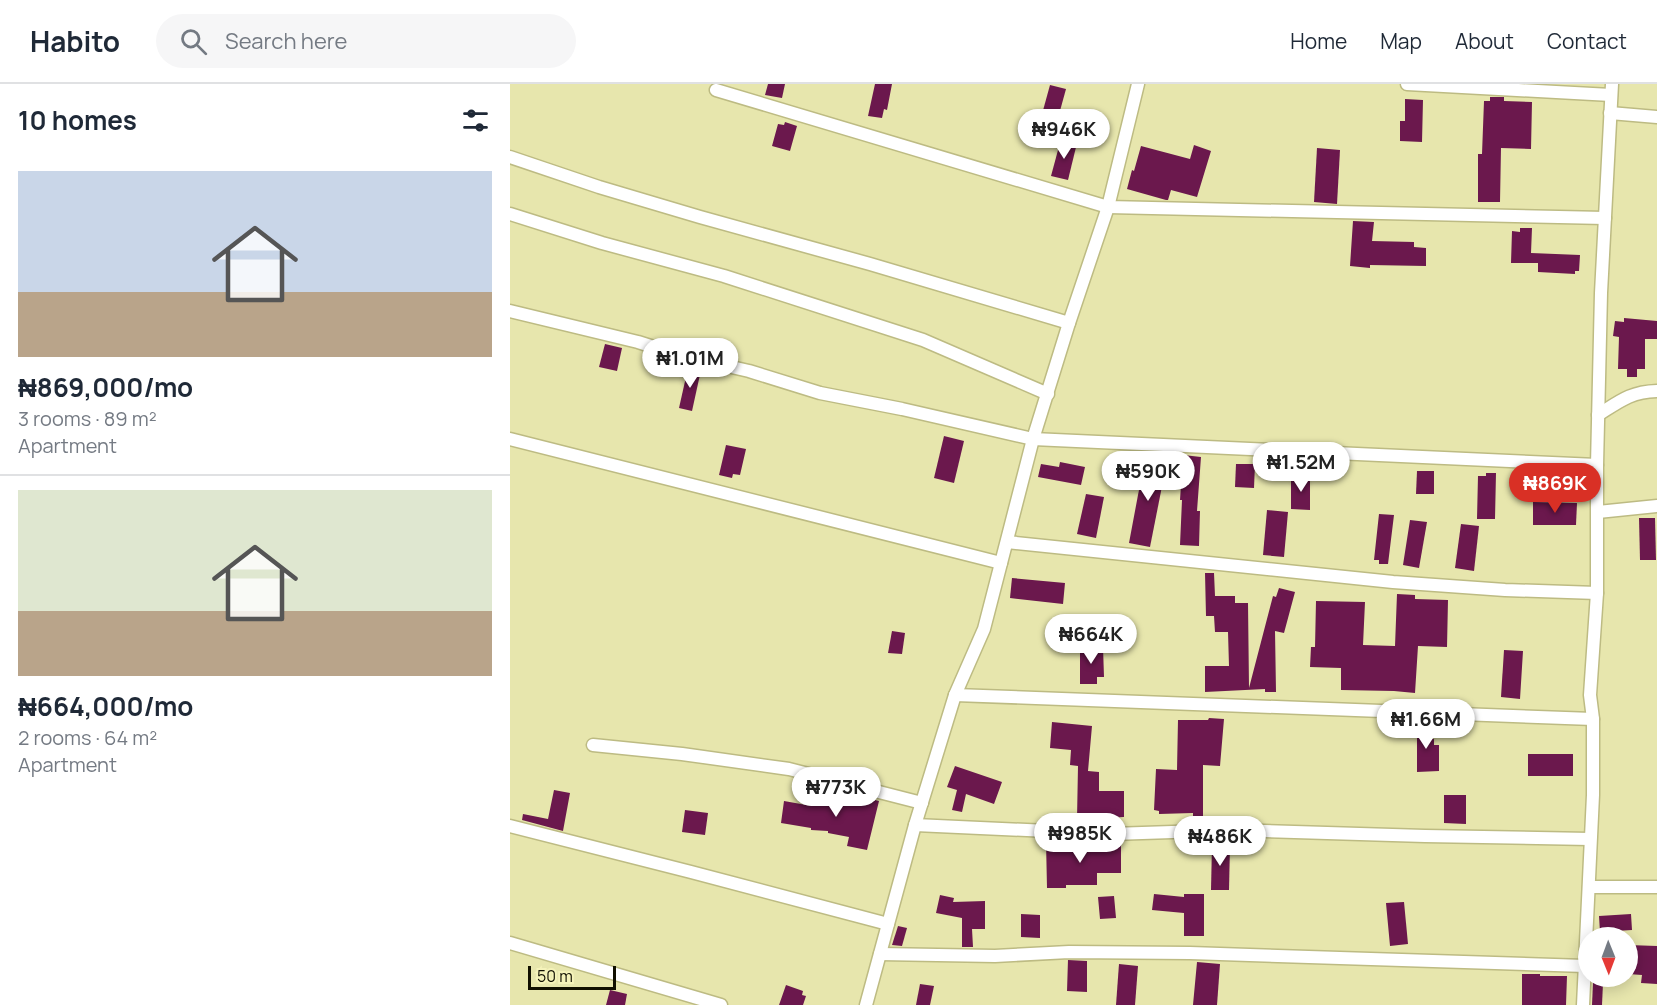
<!DOCTYPE html>
<html lang="en">
<head>
<meta charset="utf-8">
<style>
  :root { --surface:#fff; --page:#f6f6f7; --text:#1f2937; --muted:#747a83; --line:#e0e1e3; --accent:#d93025 }
  body { margin:0; font-family:Manrope,sans-serif; background:var(--page); color:var(--text); height:100vh; display:flex; flex-direction:column; font-size:22px; white-space:nowrap }
  * { box-sizing:border-box; margin:0 }
  p { font-size:20px; color:var(--muted) }
  .icon { flex:none; width:33px; height:33px; fill:none; stroke:currentColor; stroke-width:2; stroke-linecap:round; stroke-linejoin:round }
  .map { position:relative; flex:1; overflow:hidden }
  .side { display:flex; flex-direction:column; background:var(--surface); width:510px }
  .side>* { flex:none }
  .needle { width:39px; rotate:179deg }
  .fabs { position:absolute; left:1068px; top:843px; display:grid; gap:12px }
  .fabs a { display:grid; place-items:center; width:60px; height:60px; border-radius:50%; background:var(--surface); box-shadow:0 3px 15px #0003; font-size:30px }
  .scale { position:absolute; left:18px; bottom:15px; width:88px; box-sizing:border-box; padding-left:6px; border:3px solid #100f00; border-top:0; font-size:16px; line-height:21px; white-space:nowrap; color:#100f00; -webkit-text-stroke:4px #f5f3ba; paint-order:stroke }
  .price { position:absolute; translate:-50% -51px; padding:0 14px; border-radius:21px; background:#fff; color:#222; font-size:20px; line-height:39px; filter:drop-shadow(0 2px 3px #0008) }
  .price::after { content:''; position:absolute; left:50%; top:36px; width:18px; height:14px; margin-left:-9px; background:inherit; clip-path:polygon(0 0,100% 0,50% 100%) }
  .price.current { background:var(--accent); color:#fff }
  ul { padding:0; list-style:none }
  li { display:grid; align-content:center; gap:12px; height:318px; padding:0 18px }
  li+li { border-top:2px solid var(--line) }
  li span { display:grid; place-items:center; height:186px; border-radius:0px; color:#555 }
  li>.icon { margin-inline-start:auto }
  span .icon { width:108px; height:108px; fill:#fffc; stroke-width:1 }
  li b { font-size:26px }
  h2 { display:flex; justify-content:space-between; align-items:center; height:72px; padding:0 18px; font-size:26px }
  header { display:flex; align-items:center; gap:36px; box-sizing:border-box; height:84px; padding:0 30px; background:var(--surface); border-bottom:2px solid var(--line) }
  header strong { font-size:28px }
  nav { display:flex; gap:33px; margin-inline-start:auto; font-size:21px }
  .search { width:420px; height:54px; background:var(--page); display:flex; align-items:center; gap:15px; box-sizing:border-box; padding:0 21px; border-radius:33px; color:var(--muted); font-size:22px }
  main { display:flex; flex:1; min-height:0 }
  .map>svg:first-child { display:block }
</style>
</head>
<body>
<header>
<strong>Habito</strong>
<div class="search"><svg class="icon" aria-label="search" viewBox="0 0 24 24"><circle cx="10" cy="10" r="6"/><path d="M15 15l6 6"/></svg>Search here</div>
<nav><a>Home</a><a>Map</a><a>About</a><a>Contact</a></nav>
</header>
<main>
<section class="side">
<h2>10 homes<svg class="icon" aria-label="filters" viewBox="0 0 24 24"><path d="M4 7h16M4 17h16"/><circle cx="9" cy="7" r="2"/><circle cx="15" cy="17" r="2"/></svg></h2>
<ul>
<li><span style="background:linear-gradient(#c9d6e8 65%,#b9a48a 0)"><svg class="icon" aria-label="home" viewBox="0 0 24 24"><path d="M3 11l9-7 9 7M6 9v11h12V9"/></svg></span><div><b>₦869,000/mo</b><p>3 rooms · 89 m²</p><p>Apartment</p></div></li>
<li><span style="background:linear-gradient(#dfe7d0 65%,#b9a48a 0)"><svg class="icon" aria-label="home" viewBox="0 0 24 24"><path d="M3 11l9-7 9 7M6 9v11h12V9"/></svg></span><div><b>₦664,000/mo</b><p>2 rooms · 64 m²</p><p>Apartment</p></div></li>
</ul>
</section>
<div class="map">
<svg width="1147" height="921" viewBox="0 0 1147 921">
  <rect width="100%" height="100%" fill="#e7e6ad"/>
  <g fill="#6b184d">
    <path d="M 258,0 L 275,0 L 272,14 L 255,11 Z"/>
    <path d="M 365,0 L 382,0 L 377,26 L 374,25 L 372,34 L 358,32 Z"/>
    <path d="M 540,1 L 556,5 L 545,45 L 529,41 Z"/>
    <path d="M 980,13 L 994,13 L 994,17 L 1022,18 L 1021,65 L 991,64 L 990,118 L 968,118 L 968,70 L 972,70 L 974,17 L 980,17 Z"/>
    <path d="M 895,15 L 913,16 L 912,58 L 890,57 L 890,37 L 895,37 Z"/>
    <path d="M 275,38 L 287,42 L 280,67 L 262,62 L 268,40 L 274,41 Z"/>
    <path d="M 551,55 L 567,59 L 558,96 L 541,92 Z"/>
    <path d="M 684,61 L 701,67 L 687,113 L 661,106 L 658,116 L 656,116 L 617,105 L 622,86 L 624,87 L 631,62 L 680,75 Z"/>
    <path d="M 807,64 L 830,66 L 827,120 L 804,118 Z"/>
    <path d="M 843,137 L 864,138 L 862,157 L 904,158 L 904,163 L 916,164 L 916,182 L 860,181 L 860,184 L 840,182 Z"/>
    <path d="M 1010,144 L 1022,144 L 1021,169 L 1070,171 L 1069,187 L 1065,187 L 1065,190 L 1028,188 L 1028,179 L 1001,179 L 1002,147 L 1010,148 Z"/>
    <path d="M 1114,234 L 1147,237 L 1147,255 L 1135,255 L 1135,285 L 1127,285 L 1127,293 L 1117,293 L 1117,285 L 1108,285 L 1109,253 L 1103,252 L 1105,237 L 1114,238 Z"/>
    <path d="M 95,260 L 112,264 L 107,287 L 89,283 Z"/>
    <path d="M 178,284 L 191,286 L 182,327 L 169,324 Z"/>
    <path d="M 434,352 L 454,357 L 444,399 L 424,394 Z"/>
    <path d="M 216,361 L 236,365 L 230,391 L 223,390 L 222,394 L 209,391 Z"/>
    <path d="M 673,371 L 691,373 L 687,427 L 690,427 L 689,462 L 670,461 L 672,416 L 670,416 Z"/>
    <path d="M 635,374 L 657,377 L 640,463 L 619,459 Z"/>
    <path d="M 550,378 L 575,383 L 571,401 L 528,393 L 531,380 L 549,383 Z"/>
    <path d="M 726,380 L 745,380 L 744,404 L 725,403 Z"/>
    <path d="M 907,387 L 924,387 L 924,410 L 906,410 Z"/>
    <path d="M 976,389 L 986,389 L 985,435 L 967,435 L 968,392 L 976,392 Z"/>
    <path d="M 781,392 L 800,392 L 800,426 L 781,425 Z"/>
    <path d="M 576,410 L 594,413 L 586,454 L 567,450 Z"/>
    <path d="M 1023,418 L 1067,419 L 1066,441 L 1023,441 Z"/>
    <path d="M 757,426 L 778,428 L 774,473 L 753,471 Z"/>
    <path d="M 869,430 L 884,431 L 878,480 L 869,480 L 869,476 L 864,476 Z"/>
    <path d="M 1129,434 L 1145,434 L 1146,476 L 1130,476 Z"/>
    <path d="M 900,436 L 917,438 L 909,484 L 893,481 Z"/>
    <path d="M 951,440 L 969,442 L 964,487 L 945,484 Z"/>
    <path d="M 695,489 L 704,489 L 705,512 L 725,512 L 725,519 L 738,519 L 739,604 L 763,512 L 766,513 L 769,504 L 785,508 L 774,549 L 765,547 L 766,608 L 755,608 L 755,605 L 695,608 L 695,582 L 719,582 L 718,548 L 705,548 L 704,532 L 696,532 Z"/>
    <path d="M 502,494 L 555,499 L 553,520 L 500,514 Z"/>
    <path d="M 887,510 L 905,511 L 905,515 L 938,516 L 937,563 L 908,562 L 905,609 L 884,607 L 831,606 L 831,584 L 800,583 L 801,563 L 805,563 L 806,517 L 855,518 L 853,561 L 885,562 Z"/>
    <path d="M 382,547 L 395,549 L 392,570 L 378,569 Z"/>
    <path d="M 570,563 L 593,563 L 594,593 L 587,593 L 587,600 L 570,600 Z"/>
    <path d="M 994,566 L 1013,567 L 1010,615 L 991,613 Z"/>
    <path d="M 699,634 L 714,635 L 710,682 L 693,681 L 693,734 L 683,734 L 683,729 L 649,730 L 649,727 L 644,726 L 646,685 L 667,686 L 668,636 L 698,636 Z"/>
    <path d="M 907,637 L 917,637 L 917,655 L 924,655 L 924,661 L 929,661 L 929,687 L 907,688 Z"/>
    <path d="M 542,638 L 582,642 L 578,687 L 589,688 L 589,707 L 614,707 L 614,733 L 567,735 L 568,682 L 560,681 L 561,666 L 540,664 Z"/>
    <rect x="1018" y="670" width="45" height="22"/>
    <path d="M 445,682 L 492,698 L 484,720 L 456,710 L 452,728 L 442,726 L 447,706 L 437,703 Z"/>
    <path d="M 44,706 L 60,709 L 53,747 L 12,736 L 13,730 L 38,735 Z"/>
    <path d="M 310,711 L 348,717 L 349,712 L 369,717 L 357,766 L 337,762 L 339,753 L 318,749 L 318,747 L 301,746 L 301,744 L 271,739 L 274,717 L 302,722 L 303,713 L 309,713 Z"/>
    <path d="M 934,711 L 956,711 L 956,740 L 934,739 Z"/>
    <path d="M 175,726 L 198,729 L 195,751 L 172,748 Z"/>
    <path d="M 536,757 L 555,757 L 555,764 L 592,764 L 592,760 L 611,760 L 611,789 L 587,789 L 587,801 L 556,801 L 556,804 L 537,804 Z"/>
    <path d="M 702,761 L 720,761 L 719,806 L 701,806 Z"/>
    <path d="M 644,810 L 674,813 L 674,810 L 694,810 L 694,852 L 674,852 L 674,829 L 642,826 Z"/>
    <path d="M 430,811 L 444,814 L 443,818 L 475,817 L 475,845 L 462,845 L 463,863 L 452,863 L 452,834 L 426,829 Z"/>
    <path d="M 604,812 L 606,834 L 590,835 L 588,813 Z"/>
    <path d="M 894,818 L 898,860 L 880,862 L 876,819 Z"/>
    <path d="M 511,830 L 530,831 L 530,854 L 511,853 Z"/>
    <path d="M 1121,830 L 1122,846 L 1090,848 L 1089,832 Z"/>
    <path d="M 388,842 L 397,844 L 392,862 L 382,861 Z"/>
    <path d="M 1118,861 L 1147,862 L 1147,900 L 1131,899 L 1132,891 L 1118,890 Z"/>
    <path d="M 558,876 L 577,877 L 577,908 L 557,907 Z"/>
    <path d="M 687,878 L 710,880 L 707,921 L 683,921 Z"/>
    <path d="M 609,880 L 628,882 L 625,921 L 606,921 Z"/>
    <path d="M 1012,890 L 1030,890 L 1030,892 L 1057,892 L 1056,921 L 1012,921 Z"/>
    <path d="M 1083,899 L 1093,899 L 1092,921 L 1082,921 Z"/>
    <path d="M 410,900 L 424,902 L 420,921 L 406,921 Z"/>
    <path d="M 276,901 L 293,907 L 292,911 L 296,912 L 293,921 L 269,921 Z"/>
    <path d="M 100,906 L 117,910 L 115,921 L 96,921 Z"/>
  </g>
  <g fill="none" stroke-linecap="round" stroke-linejoin="round">
    <g stroke="#bdbb83" stroke-width="15">
      <g id="minor">
        <path d="M 897,0 L 1101,11"/>
        <path d="M 206,6 L 598,123 L 1095,134"/>
        <path d="M 1100,29 L 1147,33"/>
        <path d="M 0,73 L 89,103 L 190,133 L 360,180 L 559,239"/>
        <path d="M 0,130 L 92,159 L 214,192 L 413,256 L 538,310"/>
        <path d="M 0,227 L 128,258 L 169,271 L 239,287 L 310,309 L 392,325 L 523,355 L 1087,381"/>
        <path d="M 1088,331 C 1110,317 1120,308 1147,307"/>
        <path d="M 0,355 L 491,479"/>
        <path d="M 1088,428 L 1147,422"/>
        <path d="M 497,458 L 883,498 L 995,506 L 1087,509"/>
        <path d="M 445,611 L 1083,635"/>
        <path d="M 83,661 L 172,670 L 279,685 L 412,719"/>
        <path d="M 405,741 L 602,750 L 723,746 L 915,752 L 1080,755"/>
        <path d="M 0,742 L 181,788 L 378,840"/>
        <path d="M 1079,803 L 1147,803"/>
        <path d="M 0,859 L 211,921"/>
        <path d="M 370,870 L 485,872 L 559,868 L 680,869 L 1075,882"/>
        <path d="M 356,921 L 405,741 L 445,611 L 474,545 L 523,355 L 559,239 L 598,123 L 628,0"/>
        <path d="M 1073,921 L 1083,711 L 1083,635 L 1080,611 L 1087,509 L 1087,381 L 1091,209 L 1102,0"/>
      </g>
    </g>
    <use href="#minor" stroke="#fff" stroke-width="12"/>
  </g>
</svg>
<div class="fabs">
<a><svg class="needle" viewBox="-14 -14 28 28"><path d="M0-13l5 13h-10z" fill="#e53935"/><path d="M0 13l5-13h-10z" fill="#747a83"/></svg></a>
</div>
<div class="scale">50 m</div>
<b class="price" style="left:554px;top:76px">₦946K</b>
<b class="price" style="left:180px;top:305px">₦1.01M</b>
<b class="price" style="left:791px;top:409px">₦1.52M</b>
<b class="price" style="left:638px;top:418px">₦590K</b>
<b class="price current" style="left:1045px;top:430px">₦869K</b>
<b class="price" style="left:581px;top:581px">₦664K</b>
<b class="price" style="left:916px;top:666px">₦1.66M</b>
<b class="price" style="left:326px;top:734px">₦773K</b>
<b class="price" style="left:570px;top:780px">₦985K</b>
<b class="price" style="left:710px;top:783px">₦486K</b>
</div>
</main>
</body>
</html>
